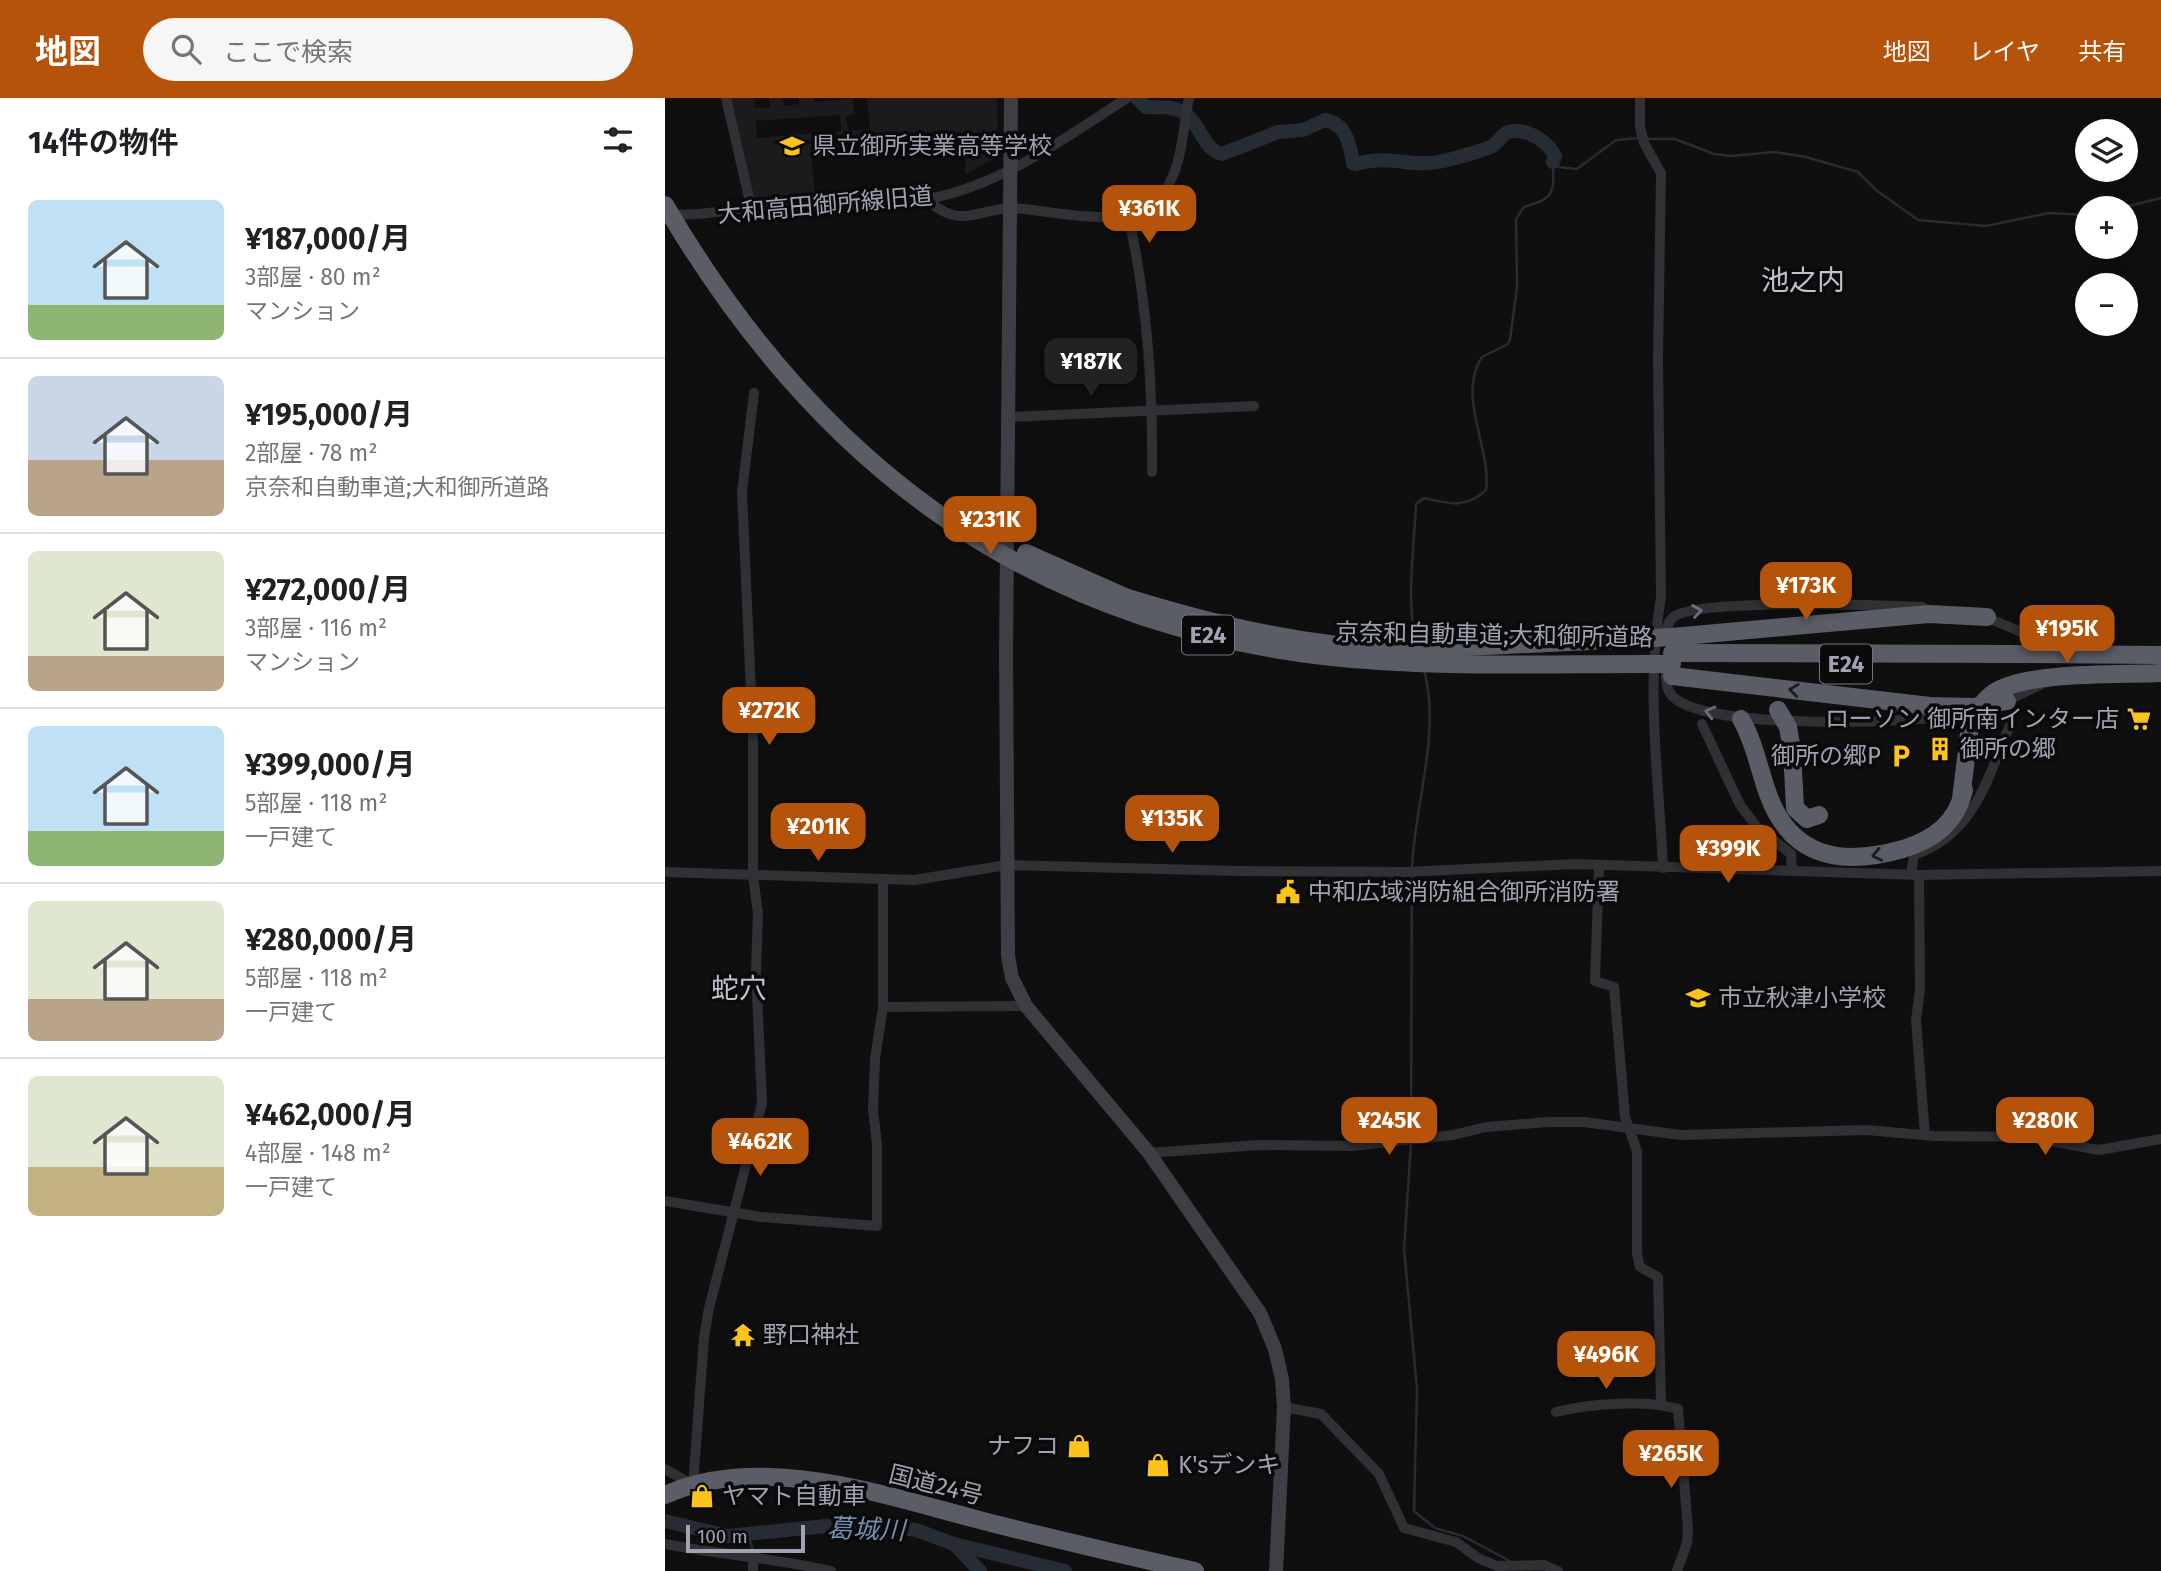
<!DOCTYPE html>
<html lang="ja">
<head>
<meta charset="utf-8">
<style>
  :root { --surface:#fff; --page:#f6f6f6; --text:#202124; --muted:#757577; --line:#e0e0e0; --accent:#b45309 }
  body { margin:0; font-family:"Fira Sans","Noto Sans JP",sans-serif; background:var(--page); color:var(--text); height:100vh; display:flex; flex-direction:column; font-size:26px; white-space:nowrap }
  * { box-sizing:border-box; margin:0 }
  p { font-size:23px; color:var(--muted) }
  .icon { flex:none; width:38px; height:38px; fill:none; stroke:currentColor; stroke-width:2; stroke-linecap:round; stroke-linejoin:round }
  .map { position:relative; flex:1; overflow:hidden }
  .sheet { display:flex; flex-direction:column; background:var(--surface); width:665px }
  .sheet>* { flex:none }
  .fabs { position:absolute; left:1410px; top:21px; display:grid; gap:14px }
  .fabs a { display:grid; place-items:center; width:63px; height:63px; border-radius:50%; background:var(--surface); box-shadow:0 4px 18px #0003; font-size:35px }
  .scale { position:absolute; left:21px; bottom:18px; width:119px; box-sizing:border-box; padding-left:7px; border:4px solid #9fa3b2; border-top:0; font-size:19px; line-height:24px; white-space:nowrap; color:#9fa3b2; -webkit-text-stroke:5px #0a0a0b; paint-order:stroke }
  .price { position:absolute; translate:-50% -60px; padding:0 16px; border-radius:14px; background:var(--accent); color:#fff; font-size:23px; line-height:46px; filter:drop-shadow(0 2px 4px #0008) }
  .price::after { content:''; position:absolute; left:50%; top:42px; width:21px; height:16px; margin-left:-10px; background:inherit; clip-path:polygon(0 0,100% 0,50% 100%) }
  .price.current { background:#222; color:#fff }
  ul { padding:0; list-style:none }
  li { display:flex; align-items:center; gap:21px; height:175px; padding:0 28px }
  li+li { border-top:2px solid var(--line) }
  li span { display:grid; place-items:center; flex:none; width:196px; height:140px; border-radius:10px; color:#555 }
  li>.icon { margin-inline-start:auto }
  span .icon { width:84px; height:84px; fill:#fffc; stroke-width:1 }
  li b { font-size:30px }
  h2 { display:flex; justify-content:space-between; align-items:center; height:84px; padding:0 28px; font-size:30px }
  header { display:flex; align-items:center; gap:42px; box-sizing:border-box; height:98px; padding:0 35px; background:var(--accent); color:#fff }
  header strong { font-size:33px }
  nav { display:flex; gap:38px; margin-inline-start:auto; font-size:24px }
  .search { width:490px; height:63px; background:var(--page); display:flex; align-items:center; gap:18px; box-sizing:border-box; padding:0 24px; border-radius:38px; color:var(--muted); font-size:26px }
  main { display:flex; flex:1; min-height:0 }
  .map>svg:first-child { display:block }
</style>
</head>
<body>
<header>
<strong>地図</strong>
<div class="search"><svg class="icon" aria-label="search" viewBox="0 0 24 24"><circle cx="10" cy="10" r="6"/><path d="M15 15l6 6"/></svg>ここで検索</div>
<nav><a>地図</a><a>レイヤ</a><a>共有</a></nav>
</header>
<main>
<section class="sheet">
<h2>14件の物件<svg class="icon" aria-label="filters" viewBox="0 0 24 24"><path d="M4 7h16M4 17h16"/><circle cx="9" cy="7" r="2"/><circle cx="15" cy="17" r="2"/></svg></h2>
<ul>
<li><span style="background:linear-gradient(#bfe0f5 75%,#8fb573 0)"><svg class="icon" aria-label="home" viewBox="0 0 24 24"><path d="M3 11l9-7 9 7M6 9v11h12V9"/></svg></span><div><b>¥187,000/月</b><p>3部屋 · 80 m²</p><p>マンション</p></div></li>
<li><span style="background:linear-gradient(#c9d6e8 60%,#b9a48a 0)"><svg class="icon" aria-label="home" viewBox="0 0 24 24"><path d="M3 11l9-7 9 7M6 9v11h12V9"/></svg></span><div><b>¥195,000/月</b><p>2部屋 · 78 m²</p><p>京奈和自動車道;大和御所道路</p></div></li>
<li><span style="background:linear-gradient(#dfe7d0 75%,#b9a48a 0)"><svg class="icon" aria-label="home" viewBox="0 0 24 24"><path d="M3 11l9-7 9 7M6 9v11h12V9"/></svg></span><div><b>¥272,000/月</b><p>3部屋 · 116 m²</p><p>マンション</p></div></li>
<li><span style="background:linear-gradient(#bfe0f5 75%,#8fb573 0)"><svg class="icon" aria-label="home" viewBox="0 0 24 24"><path d="M3 11l9-7 9 7M6 9v11h12V9"/></svg></span><div><b>¥399,000/月</b><p>5部屋 · 118 m²</p><p>一戸建て</p></div></li>
<li><span style="background:linear-gradient(#dfe7d0 70%,#b9a48a 0)"><svg class="icon" aria-label="home" viewBox="0 0 24 24"><path d="M3 11l9-7 9 7M6 9v11h12V9"/></svg></span><div><b>¥280,000/月</b><p>5部屋 · 118 m²</p><p>一戸建て</p></div></li>
<li><span style="background:linear-gradient(#dfe7d0 65%,#c2b280 0)"><svg class="icon" aria-label="home" viewBox="0 0 24 24"><path d="M3 11l9-7 9 7M6 9v11h12V9"/></svg></span><div><b>¥462,000/月</b><p>4部屋 · 148 m²</p><p>一戸建て</p></div></li>
</ul>
</section>
<div class="map">
<svg width="1496" height="1473" viewBox="0 0 1496 1473">
  <rect width="100%" height="100%" fill="#0f0f10"/>
  <path fill="#1b1b1d" fill-rule="evenodd" d="M 66,0 L 89,0 L 90,10 L 105,9 L 104,0 L 117,0 L 119,8 L 134,6 L 134,0 L 149,0 L 149,4 L 188,0 L 189,16 L 181,18 L 183,33 L 205,31 L 202,0 L 332,0 L 333,58 L 300,77 L 301,54 L 183,43 L 166,60 L 147,61 L 150,99 L 84,102 ZM 175,17 L 176,33 L 92,40 L 91,23 Z"/>
  <g fill="none" stroke-linecap="round" stroke-linejoin="round">
    <g stroke="#252c34" stroke-width="2.5">
      <path d="M 980,41 L 1010,41 L 1049,56 L 1066,58 L 1109,54 L 1141,59 L 1193,74 L 1211,92 L 1253,122 L 1321,128 L 1384,115 L 1423,117"/>
      <path d="M 888,64 L 893,69 L 912,71 L 951,42 L 973,40"/>
      <path d="M 1456,110 L 1496,100"/>
      <path d="M 751,545 C 741,499 749,453 751,406 L 759,400 C 784,406 801,411 821,392 C 827,351 791,298 817,259 L 843,246 L 845,242 L 852,189 L 851,121 L 859,109 C 890,101 889,94 888,64"/>
      <path d="M 747,769 C 750,703 776,637 759,571"/>
      <path d="M 746,1039 L 747,776"/>
      <path d="M 746,1045 L 739,1151 L 752,1290 L 749,1413 L 770,1430 L 798,1438 L 845,1463"/>
      <path d="M 84,1438 L 89,1456"/>
    </g>
    <g stroke="#252c34" stroke-width="14">
      <path d="M 472,0 L 481,9 C 491,10 501,8 510,11 C 537,19 534,50 557,56 L 613,34 L 638,32 L 660,22 C 681,25 685,47 688,65 L 691,66 C 728,55 747,72 783,62 C 791,60 824,51 829,47 C 837,40 839,32 851,33 C 866,33 884,45 890,58 L 888,64"/>
      <path d="M 0,1423 L 63,1438 L 190,1425 L 251,1432 L 289,1446 L 400,1473"/>
      <path d="M 289,1446 L 315,1473"/>
    </g>
    <g stroke="#303035" stroke-width="10">
      <path d="M 61,0 L 86,108"/>
      <path d="M 975,0 L 975,29 L 979,45 L 996,75 L 993,261 L 996,499 C 980,589 994,680 998,770"/>
      <path d="M 261,102 C 271,109 281,117 294,118 C 309,119 329,110 347,110 C 387,112 462,134 493,101 C 518,75 517,34 524,0"/>
      <path d="M 7,116 C 40,119 70,109 102,108 C 151,106 216,109 263,101 C 337,87 400,40 462,0"/>
      <path d="M 463,117 C 482,200 488,289 487,374"/>
      <path d="M 344,319 L 589,308"/>
      <path d="M 1318,518 L 1397,551"/>
      <path d="M 1001,541 C 1001,532 1002,523 1010,518 C 1038,501 1217,507 1258,509"/>
      <path d="M 1001,574 C 1001,583 1001,592 1008,599 C 1045,633 1249,625 1301,616"/>
      <path d="M 1339,604 L 1379,585"/>
      <path d="M 1037,626 L 1075,707 L 1092,729 L 1126,756 L 1127,772"/>
      <path d="M 934,767 L 930,883 L 949,889 L 960,1019 L 972,1053 L 972,1156 L 975,1169 L 993,1179 L 996,1305"/>
      <path d="M 0,774 L 249,782 L 342,767 L 574,773 L 741,774 L 910,766 L 1254,777 L 1496,773"/>
      <path d="M 1246,776 L 1249,757 C 1311,735 1322,680 1346,625"/>
      <path d="M 1254,777 L 1255,891 L 1251,922 L 1260,1037"/>
      <path d="M 218,909 L 361,908"/>
      <path d="M 484,1055 L 594,1047 L 687,1048 L 788,1037 L 821,1029 L 883,1024 L 919,1024 L 1016,1037 L 1201,1032 L 1269,1038 L 1364,1039 L 1434,1052 L 1496,1041"/>
      <path d="M 0,1103 L 96,1119 L 212,1128 L 212,1046 L 208,1012 L 210,961 L 218,909 L 218,782"/>
      <path d="M 619,1309 L 656,1316 L 714,1376 L 739,1430 L 791,1444 L 813,1460 L 832,1468 L 879,1467 L 893,1473"/>
      <path d="M 891,1314 C 924,1306 981,1301 1013,1311 L 1023,1431 L 1022,1445 L 1012,1473"/>
      <path d="M 0,1371 L 28,1387 L 39,1240 L 44,1210 L 97,1005 L 91,874 L 93,815 L 88,778 L 88,639 L 77,394 L 89,295"/>
      <path d="M 0,1446 C 55,1457 111,1460 166,1473"/>
      <path d="M 88,1458 L 88,1473"/>
    </g>
    <path stroke="#3e3f45" stroke-width="14" d="M 346,0 L 341,556 L 343,858 L 347,880 L 361,908 L 484,1055 L 595,1215 L 610,1251 L 617,1281 L 619,1309 L 611,1473"/>
    <g stroke="#5b5d66" stroke-width="18">
      <path d="M 460,499 C 551,527 642,549 737,552"/>
      <path d="M 1007,539 L 1264,516 L 1322,519"/>
      <path d="M 1007,555 L 1356,556"/>
      <path d="M 1007,578 L 1265,608 L 1308,609 L 1342,603"/>
      <path d="M 1076,621 C 1089,643 1094,671 1103,696 C 1126,761 1178,768 1238,751 C 1270,741 1291,725 1299,692"/>
      <path d="M 1127,652 L 1130,710 L 1142,721 L 1154,717"/>
      <path d="M 1296,701 L 1305,628"/>
      <path d="M 0,1397 C 102,1351 235,1403 338,1428 C 402,1444 466,1459 530,1473"/>
    </g>
    <g stroke="#5b5d66" stroke-width="18">
      <path d="M 0,107 C 150,363 358,523 658,558 C 773,571 891,565 1007,566"/>
      <path d="M 361,455 L 460,499"/>
      <path d="M 737,552 L 1007,539"/>
      <path d="M 1356,556 L 1496,557"/>
      <path d="M 1113,612 L 1123,629 L 1127,652"/>
      <path d="M 1305,628 C 1310,615 1318,602 1330,594 C 1365,573 1454,577 1496,575"/>
    </g>
  </g>
  <defs><path id="oneway-chevron" d="M-2-3.5L2.5 0L-2 3.5" fill="none" stroke-width="1.6" stroke-linecap="round" stroke-linejoin="round" transform="scale(1.75)"/></defs>
  <g stroke="#6d6f7a">
    <use href="#oneway-chevron" transform="translate(1032 513) rotate(-9)"/>
    <use href="#oneway-chevron" transform="translate(1045 614) rotate(-165)"/>
  </g>
  <g stroke="#1a1b1d">
    <use href="#oneway-chevron" transform="translate(1129 592) rotate(-173)"/>
    <use href="#oneway-chevron" transform="translate(1212 757) rotate(168)"/>
  </g>
  <defs>
    <g id="school-bare" transform="scale(1.89)"><path d="M0-5L7-2L0 1L-7-2ZM-4 1L0 2.5L4 1V4Q0 6-4 4Z" fill="#fac41d" stroke="#0a0a0b" stroke-width="2.5" paint-order="stroke"/></g>
    <g id="supermarket-bare" transform="scale(1.89)"><path d="M-6-5.5h2.5l.6 2H6L4.5 2H-2.5L-4.4-4H-6ZM-1.5 3.2a1.3 1.3 0 1 0 .1 0ZM3 3.2a1.3 1.3 0 1 0 .1 0Z" fill="#fac41d" stroke="#0a0a0b" stroke-width="2.5" paint-order="stroke"/></g>
    <g id="building-bare" transform="scale(1.89)"><path d="M-4-6H4V6H1V3H-1V6H-4ZM-2.5-4.3h1.7v1.8h-1.7ZM.8-4.3h1.7v1.8H.8ZM-2.5-1h1.7V.8h-1.7ZM.8-1h1.7V.8H.8Z" fill="#fac41d" stroke="#0a0a0b" stroke-width="2.5" paint-order="stroke"/></g>
    <g id="parking-bare" transform="scale(1.89)"><path d="M-3.5-5.5H1a3.5 3.5 0 0 1 0 7H-1V5.5H-3.5ZM-1-3.4V-.6H.8a1.4 1.4 0 0 0 0-2.8Z" fill="#fac41d" stroke="#0a0a0b" stroke-width="2.5" paint-order="stroke"/></g>
    <g id="civic-bare" transform="scale(1.89)"><path d="M-.6-6.5H3V-4.5H.6V-3L4-1V1h2V6H-6V1h2V-1L-.6-3ZM-1.2 2.5V6h2.4V2.5Z" fill="#fac41d" stroke="#0a0a0b" stroke-width="2.5" paint-order="stroke"/></g>
    <g id="temple-bare" transform="scale(1.89)"><path d="M0-6L5-2H3V0L6.5 2.5H4V6H1.5V3h-3V6H-4V2.5H-6.5L-3 0V-2H-5Z" fill="#fac41d" stroke="#0a0a0b" stroke-width="2.5" paint-order="stroke"/></g>
    <g id="shop-bare" transform="scale(1.89)"><path d="M-5-2.5h2.3a2.7 3.5 0 0 1 5.4 0H5L5.5 6h-11ZM-1.5-2.5h3a1.5 2.3 0 0 0-3 0Z" fill="#fac41d" stroke="#0a0a0b" stroke-width="2.5" paint-order="stroke"/></g>
  </defs>
  <g fill-rule="evenodd">
    <use href="#school-bare" x="127" y="48"/>
    <use href="#supermarket-bare" x="1474" y="621"/>
    <use href="#building-bare" x="1275" y="651"/>
    <use href="#parking-bare" x="1236" y="658"/>
    <use href="#civic-bare" x="623" y="794"/>
    <use href="#school-bare" x="1033" y="900"/>
    <use href="#temple-bare" x="78" y="1237"/>
    <use href="#shop-bare" x="414" y="1348"/>
    <use href="#shop-bare" x="493" y="1367"/>
    <use href="#shop-bare" x="37" y="1398"/>
  </g>
  <g text-anchor="middle" stroke-width="7" stroke-linejoin="round" paint-order="stroke">
    <g fill="#0a0a0b" stroke="#727580" stroke-width="2">
      <rect x="517" y="517.5" width="52" height="39" rx="5"/>
      <rect x="1155" y="546.5" width="52" height="39" rx="5"/>
    </g>
    <g font-size="23" font-weight="bold" fill="#9fa3b2">
      <text x="543" y="545">E24</text>
      <text x="1181" y="574">E24</text>
    </g>
    <g font-size="24" fill="#9fa3b2" stroke="#0a0a0b" text-anchor="start">
      <text x="147" y="56">県立御所実業高等学校</text>
      <text x="1454" y="629" text-anchor="end">ローソン 御所南インター店</text>
      <text x="1295" y="659">御所の郷</text>
      <text x="1216" y="666" text-anchor="end">御所の郷P</text>
      <text x="643" y="802">中和広域消防組合御所消防署</text>
      <text x="1053" y="908">市立秋津小学校</text>
      <text x="98" y="1245">野口神社</text>
      <text x="394" y="1356" text-anchor="end">ナフコ</text>
      <text x="513" y="1375">K'sデンキ</text>
      <text x="57" y="1406">ヤマト自動車</text>
    </g>
    <g font-size="24" fill="#9fa3b2" stroke="#0a0a0b">
      <text transform="translate(160 107) rotate(-5)" y="8">大和高田御所線旧道</text>
      <text transform="translate(829 537) rotate(1)" y="8">京奈和自動車道;大和御所道路</text>
      <text transform="translate(271 1387) rotate(14)" y="8">国道24号</text>
    </g>
    <g font-size="26" font-style="italic" fill="#738eb0" stroke="#0a0a0b">
      <text transform="translate(201 1431) rotate(2)" y="9">葛城川</text>
    </g>
    <g font-size="28" fill="#c0c2ce" stroke="#0a0a0b">
      <text x="1138" y="192">池之内</text>
      <text x="74" y="900">蛇穴</text>
    </g>
  </g>
</svg>
<div class="fabs">
<a><svg class="icon" aria-label="layers" viewBox="0 0 24 24"><path d="M12 4l9 5-9 5-9-5zM3 14l9 5 9-5"/></svg></a>
<a>+</a>
<a>−</a>
</div>
<div class="scale">100 m</div>
<b class="price" style="left:484px;top:147px">¥361K</b>
<b class="price current" style="left:426px;top:300px">¥187K</b>
<b class="price" style="left:325px;top:458px">¥231K</b>
<b class="price" style="left:1141px;top:524px">¥173K</b>
<b class="price" style="left:1402px;top:567px">¥195K</b>
<b class="price" style="left:104px;top:649px">¥272K</b>
<b class="price" style="left:507px;top:757px">¥135K</b>
<b class="price" style="left:153px;top:765px">¥201K</b>
<b class="price" style="left:1063px;top:787px">¥399K</b>
<b class="price" style="left:724px;top:1059px">¥245K</b>
<b class="price" style="left:1380px;top:1059px">¥280K</b>
<b class="price" style="left:95px;top:1080px">¥462K</b>
<b class="price" style="left:941px;top:1293px">¥496K</b>
<b class="price" style="left:1006px;top:1392px">¥265K</b>
</div>
</main>
</body>
</html>
